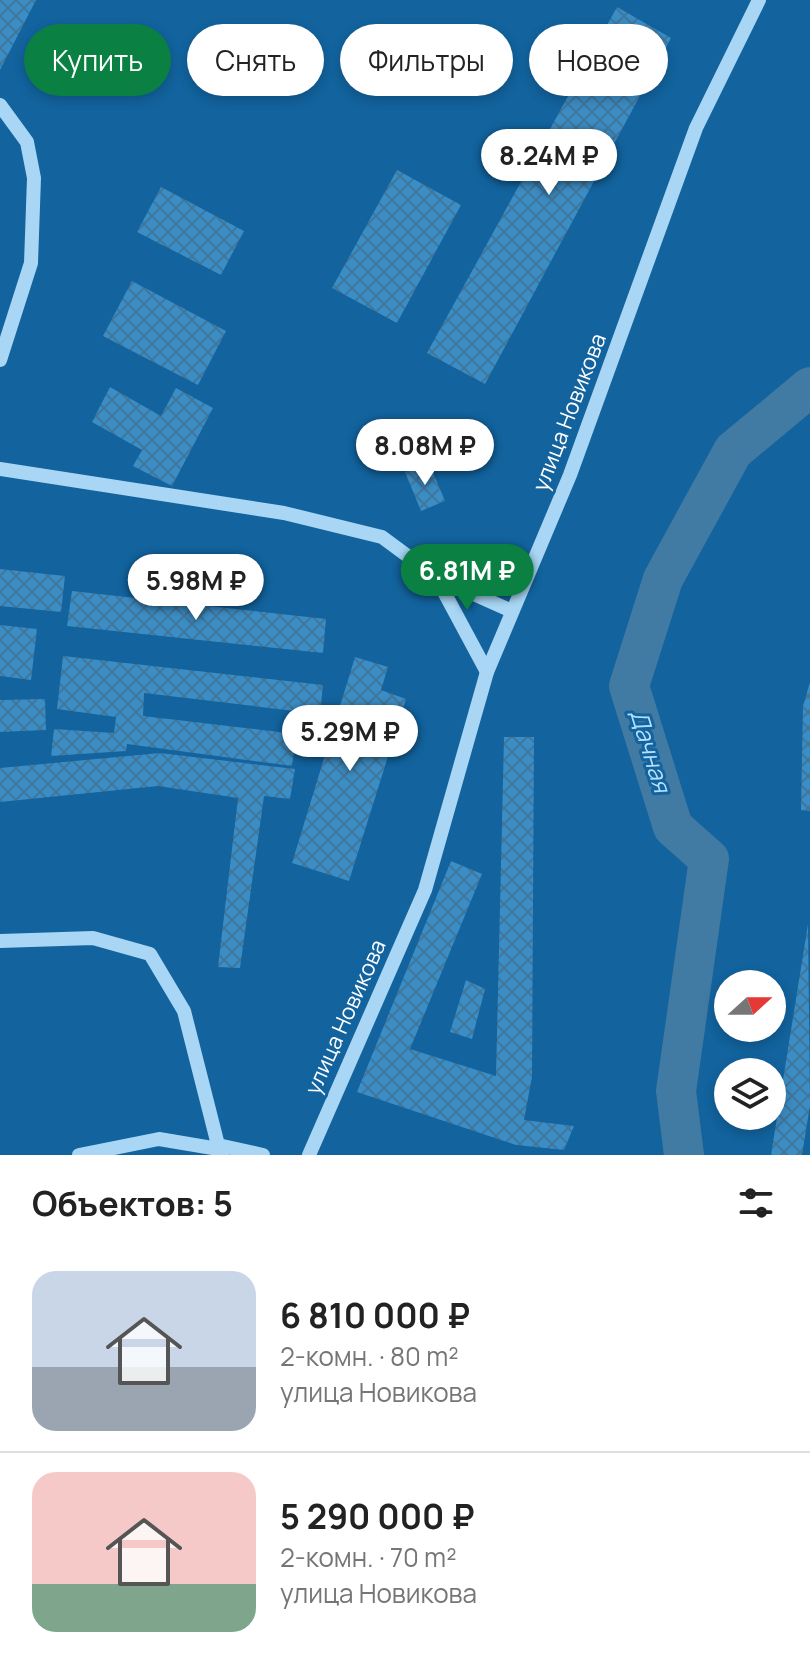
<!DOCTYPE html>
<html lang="ru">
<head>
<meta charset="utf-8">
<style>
  :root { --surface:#fff; --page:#f2f2f2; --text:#222; --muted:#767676; --line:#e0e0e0; --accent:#0b8043 }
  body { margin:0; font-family:Manrope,sans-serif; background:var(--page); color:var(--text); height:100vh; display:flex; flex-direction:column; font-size:30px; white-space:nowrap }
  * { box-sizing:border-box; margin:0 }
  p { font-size:26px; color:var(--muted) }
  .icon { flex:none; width:44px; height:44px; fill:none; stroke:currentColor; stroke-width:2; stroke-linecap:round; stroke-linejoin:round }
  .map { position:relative; height:1155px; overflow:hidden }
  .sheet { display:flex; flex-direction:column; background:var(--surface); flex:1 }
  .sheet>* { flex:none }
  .top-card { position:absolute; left:24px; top:24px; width:762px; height:72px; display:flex; gap:16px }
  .needle { width:52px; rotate:69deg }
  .buttons { position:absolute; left:714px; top:970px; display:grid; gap:16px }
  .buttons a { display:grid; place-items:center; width:72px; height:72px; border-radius:50%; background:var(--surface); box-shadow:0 4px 12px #0003; font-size:40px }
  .price { position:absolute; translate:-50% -68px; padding:0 18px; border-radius:28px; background:#fff; color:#222; font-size:26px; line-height:52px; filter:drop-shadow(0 2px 4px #0008) }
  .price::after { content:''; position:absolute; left:50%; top:48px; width:24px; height:18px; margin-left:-12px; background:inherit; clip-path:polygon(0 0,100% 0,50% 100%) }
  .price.on { background:var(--accent); color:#fff }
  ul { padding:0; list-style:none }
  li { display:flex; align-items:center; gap:24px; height:200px; padding:0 32px }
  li+li { border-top:2px solid var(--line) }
  li span { display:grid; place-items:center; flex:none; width:224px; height:160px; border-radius:24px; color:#555 }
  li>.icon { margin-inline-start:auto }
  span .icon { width:96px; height:96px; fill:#fffc; stroke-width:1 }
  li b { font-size:34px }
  h2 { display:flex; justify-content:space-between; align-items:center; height:96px; padding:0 32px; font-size:34px }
  .tag { padding:0 28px; border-radius:36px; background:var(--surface); box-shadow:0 4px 12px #0003; font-size:28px; line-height:72px }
  .tag.on { background:var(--accent); color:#fff }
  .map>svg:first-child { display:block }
</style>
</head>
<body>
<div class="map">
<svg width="810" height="1155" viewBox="0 0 810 1155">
  <defs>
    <pattern id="building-cross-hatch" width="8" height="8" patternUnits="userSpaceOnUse" patternTransform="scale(2)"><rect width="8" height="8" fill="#3b8dc5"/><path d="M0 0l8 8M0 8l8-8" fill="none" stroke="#41769b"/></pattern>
  </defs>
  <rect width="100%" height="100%" fill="#12639e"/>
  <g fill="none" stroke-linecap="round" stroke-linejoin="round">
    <path stroke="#417aa3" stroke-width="40" d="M 684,1155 L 676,1091 L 709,859 L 673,827 L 629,686 L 663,579 L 733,451 L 810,387"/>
  </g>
  <g fill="url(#building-cross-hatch)">
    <path d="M 0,0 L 36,0 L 0,70 Z"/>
    <path d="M 617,7 L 671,38 L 485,384 L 427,353 Z"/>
    <path d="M 397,170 L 461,205 L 397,323 L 332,288 Z"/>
    <path d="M 161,187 L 244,231 L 221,275 L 137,232 Z"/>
    <path d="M 132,281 L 226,331 L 198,385 L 103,336 Z"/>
    <path d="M 110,387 L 161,416 L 176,388 L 213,408 L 172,486 L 133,466 L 142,450 L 92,422 Z"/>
    <path d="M 429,463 L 445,501 L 421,511 L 405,472 Z"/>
    <path d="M 0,569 L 65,576 L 61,612 L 0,606 Z"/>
    <path d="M 72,591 L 326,619 L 323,653 L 67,626 Z"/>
    <path d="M 0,625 L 37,629 L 31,680 L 0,676 Z"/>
    <path d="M 63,656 L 323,685 L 320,714 L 144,693 L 143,716 L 296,734 L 292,766 L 127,744 L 126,751 L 51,756 L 54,729 L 114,733 L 116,717 L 57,709 Z"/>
    <path d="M 355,657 L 388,667 L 381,690 L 406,699 L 349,881 L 292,863 Z"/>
    <path d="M 810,682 L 810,811 L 801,810 L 803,706 Z"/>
    <path d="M 45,699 L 46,730 L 0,732 L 0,700 Z"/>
    <path d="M 504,737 L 534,737 L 532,1077 L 524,1120 L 574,1126 L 564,1150 L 516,1145 L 357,1092 L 451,861 L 482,874 L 410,1049 L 496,1076 Z"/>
    <path d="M 160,753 L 295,769 L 290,799 L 264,796 L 240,968 L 218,967 L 238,798 L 158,786 L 0,802 L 0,768 Z"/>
    <path d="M 808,924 L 810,1105 L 802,1155 L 771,1155 Z"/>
    <path d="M 466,980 L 485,989 L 472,1039 L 450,1032 Z"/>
  </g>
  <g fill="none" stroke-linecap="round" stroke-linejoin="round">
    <g stroke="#a8d6f4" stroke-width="14">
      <path d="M 0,105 L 27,142 L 34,178 L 31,263 L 0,360"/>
      <path d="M 0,469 L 284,513 L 382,537 L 436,577 L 487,672"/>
      <path d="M 436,577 L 512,611"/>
      <path d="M 0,941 L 93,938 L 150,954 L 184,1011 L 218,1145 L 263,1155"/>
      <path d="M 79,1155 L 159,1139 L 224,1150"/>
      <path d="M 309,1155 L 425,890 L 487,672 L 570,475 L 696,128 L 759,0"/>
    </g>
  </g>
  <g text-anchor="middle" stroke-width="6" stroke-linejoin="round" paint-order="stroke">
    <g font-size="22" fill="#fff" stroke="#12639e">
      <text transform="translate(569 412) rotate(-69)" y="8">улица Новикова</text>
      <text transform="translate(345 1017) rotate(-66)" y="8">улица Новикова</text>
    </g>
    <g font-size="24" font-style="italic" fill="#b4dffb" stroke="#12639e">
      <text transform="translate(650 751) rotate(73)" y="8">Дачная</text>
    </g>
  </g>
</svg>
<div class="buttons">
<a><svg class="needle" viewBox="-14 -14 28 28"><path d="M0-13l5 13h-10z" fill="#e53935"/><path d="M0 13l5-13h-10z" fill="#767676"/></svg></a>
<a><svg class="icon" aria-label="layers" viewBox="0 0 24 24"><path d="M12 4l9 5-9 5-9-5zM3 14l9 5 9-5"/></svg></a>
</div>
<b class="price" style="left:549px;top:197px">8.24M ₽</b>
<b class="price" style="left:425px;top:487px">8.08M ₽</b>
<b class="price on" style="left:467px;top:612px">6.81M ₽</b>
<b class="price" style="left:196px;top:622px">5.98M ₽</b>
<b class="price" style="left:350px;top:773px">5.29M ₽</b>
<div class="top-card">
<a class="tag on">Купить</a>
<a class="tag">Снять</a>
<a class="tag">Фильтры</a>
<a class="tag">Новое</a>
</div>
</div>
<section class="sheet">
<h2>Объектов: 5<svg class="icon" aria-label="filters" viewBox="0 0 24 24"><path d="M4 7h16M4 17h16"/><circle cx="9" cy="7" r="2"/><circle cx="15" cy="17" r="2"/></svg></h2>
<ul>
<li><span style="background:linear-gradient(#c9d6e8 60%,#9aa5b1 0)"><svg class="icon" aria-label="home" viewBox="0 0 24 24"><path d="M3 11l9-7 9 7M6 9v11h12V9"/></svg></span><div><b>6 810 000 ₽</b><p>2-комн. · 80 m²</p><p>улица Новикова</p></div></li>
<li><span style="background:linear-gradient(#f6c9c9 70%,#7fa58c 0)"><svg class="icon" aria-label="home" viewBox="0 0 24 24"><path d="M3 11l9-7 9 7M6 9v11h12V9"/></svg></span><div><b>5 290 000 ₽</b><p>2-комн. · 70 m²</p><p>улица Новикова</p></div></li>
</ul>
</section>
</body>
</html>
